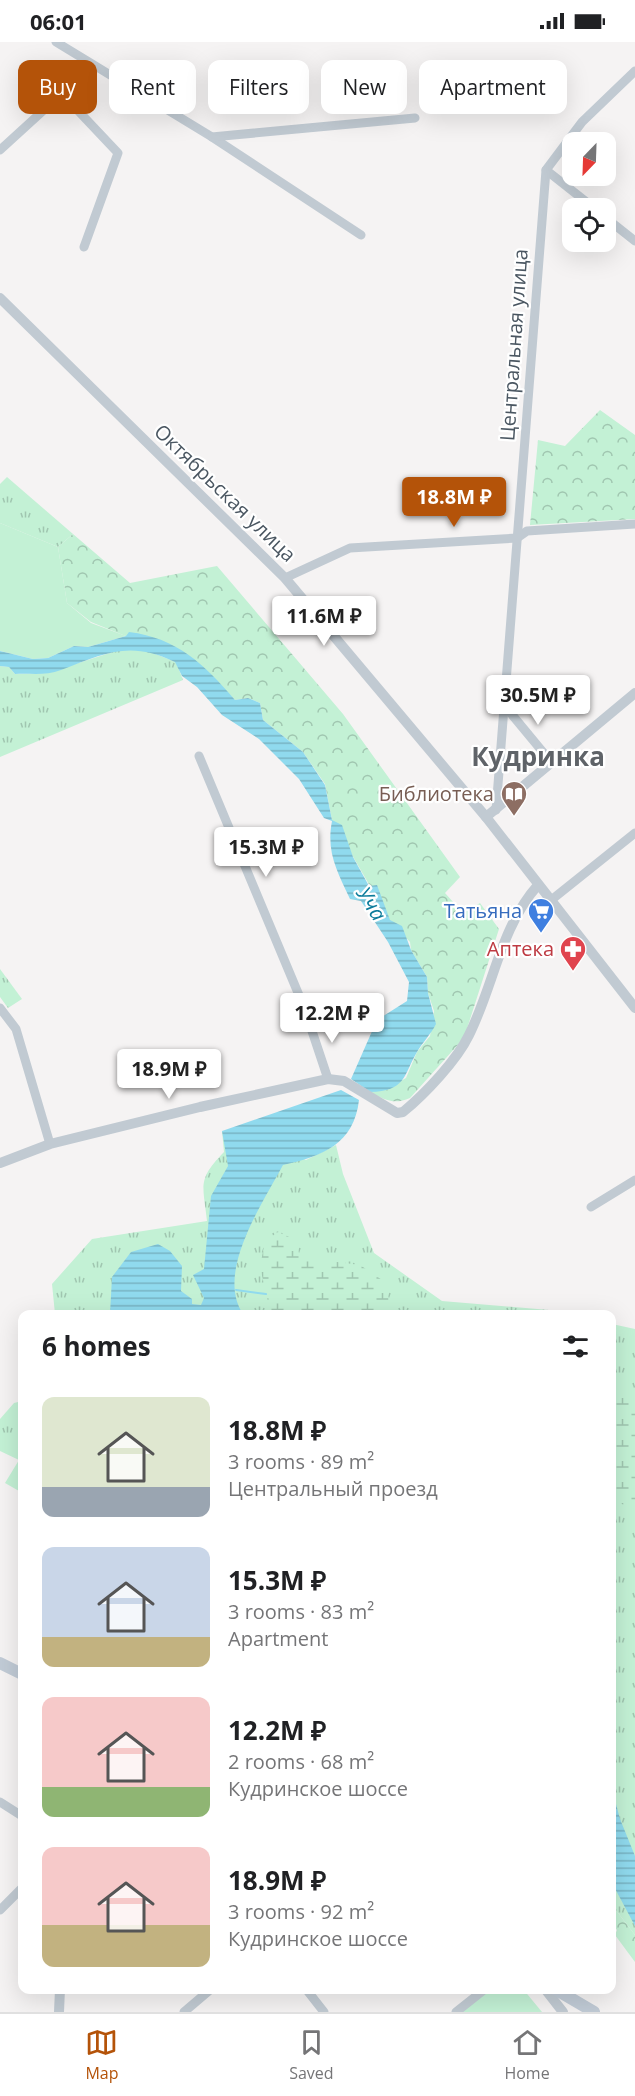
<!DOCTYPE html>
<html lang="en">
<head>
<meta charset="utf-8">
<style>
  :root { --surface:#fff; --page:#f6f6f6; --text:#202124; --muted:#757577; --line:#e0e0e0; --accent:#b45309 }
  body { margin:0; font-family:"Open Sans",sans-serif; background:var(--page); color:var(--text); height:100vh; display:flex; flex-direction:column; font-size:22px; white-space:nowrap }
  * { box-sizing:border-box; margin:0 }
  p { font-size:20px; color:var(--muted) }
  .icon { flex:none; width:33px; height:33px; fill:none; stroke:currentColor; stroke-width:2; stroke-linecap:round; stroke-linejoin:round }
  .map { position:relative; flex:1; overflow:hidden }
  .sheet { position:absolute; left:18px; top:1268px; width:598px; height:684px; display:flex; flex-direction:column; background:var(--surface); border-radius:12px; box-shadow:0 6px 24px #0002 }
  .sheet>* { flex:none }
  .guide { position:absolute; left:18px; top:18px; width:600px; height:54px; display:flex; gap:12px }
  .needle { width:39px; rotate:203deg }
  .fabs { position:absolute; left:562px; top:90px; display:grid; gap:12px }
  .fabs a { display:grid; place-items:center; width:54px; height:54px; border-radius:12px; background:var(--surface); box-shadow:0 6px 24px #0002; font-size:30px }
  .price { position:absolute; translate:-50% -51px; padding:0 14px; border-radius:6px; background:#fff; color:#222; font-size:20px; line-height:39px; filter:drop-shadow(0 2px 3px #0008) }
  .price::after { content:''; position:absolute; left:50%; top:36px; width:18px; height:14px; margin-left:-9px; background:inherit; clip-path:polygon(0 0,100% 0,50% 100%) }
  .price.selected { background:var(--accent); color:#fff }
  ul { padding:0; list-style:none }
  li { display:flex; align-items:center; gap:18px; height:150px; padding:0 24px }
  li span { display:grid; place-items:center; flex:none; width:168px; height:120px; border-radius:12px; color:#555 }
  li>.icon { margin-inline-start:auto }
  span .icon { width:72px; height:72px; fill:#fffc; stroke-width:1 }
  li b { font-size:26px }
  h2 { display:flex; justify-content:space-between; align-items:center; height:72px; padding:0 24px; font-size:26px }
  .pill { padding:0 21px; border-radius:12px; background:var(--surface); box-shadow:0 6px 24px #0002; font-size:21px; line-height:54px }
  .pill.selected { background:var(--accent); color:#fff }
  .status { display:flex; justify-content:space-between; align-items:center; height:42px; padding:0 30px; background:var(--surface); direction:ltr }
  .status svg { height:16px; fill:currentColor }
  .tabs { display:flex; justify-content:space-around; align-items:center; height:84px; border-top:2px solid var(--line); background:var(--surface); font-size:16px; color:var(--muted) }
  .tabs a { display:grid; justify-items:center; gap:3px }
  .tabs .selected { color:var(--accent) }
  .map>svg:first-child { display:block }
</style>
</head>
<body>
<div class="status"><b>06:01</b><svg viewBox="0 0 49 12"><path d="M0 12V9h3v3zM5 12V6h3v6zM10 12V3h3v9zM15 12V0h3v12zM26 1h20v11H26zM47 4h2v5h-2z"/></svg></div>
<div class="map">
<svg width="635" height="1970" viewBox="0 0 635 1970">
  <defs>
    <pattern id="grass-tufts" width="24" height="20" patternUnits="userSpaceOnUse" patternTransform="scale(1.5)"><rect width="24" height="20" fill="#c3f1d5"/><path d="M3 7l-1-3M5 7V3M7 7l1-3M15 17l-1-3M17 17v-4M19 17l1-3" fill="none" stroke="#a0c6b0"/></pattern>
    <pattern id="forest-crowns" width="20" height="18" patternUnits="userSpaceOnUse" patternTransform="scale(1.5)"><rect width="20" height="18" fill="#c3f1d5"/><path d="M2 6a3 3 0 1 1 6 0M12 15a3 3 0 1 1 6 0" fill="none" stroke="#a0c6b0"/></pattern>
    <pattern id="wetland-marsh" width="20" height="14" patternUnits="userSpaceOnUse" patternTransform="scale(1.5)"><rect width="20" height="14" fill="#c3f1d5"/><path d="M1 5h8M5 5V1M11 12h8M15 12V8" fill="none" stroke="#a0c6b0"/></pattern>
    <pattern id="water-rules" width="6" height="5" patternUnits="userSpaceOnUse" patternTransform="scale(1.5)"><rect width="6" height="5" fill="#90daee"/><path d="M0 2.5h6" fill="none" stroke="#78b4c4"/></pattern>
  </defs>
  <rect width="100%" height="100%" fill="#f5f3f3"/>
  <g fill="url(#grass-tufts)">
    <path d="M 7,435 L 73,492 L 58,505 L 0,481 L 0,442 Z"/>
    <path d="M 119,608 L 145,608 L 176,620 L 183,638 L 0,715 L 0,624 L 9,625 L 15,632 L 47,631 Z"/>
    <path d="M 0,927 L 22,957 L 8,966 L 0,955 Z"/>
    <path d="M 222,1089 L 306,1118 L 336,1103 L 343,1132 L 374,1211 L 442,1259 L 549,1268 L 569,1272 L 55,1272 L 52,1242 L 92,1197 L 207,1179 C 203,1142 197,1138 224,1110 Z"/>
    <path d="M 612,1282 L 635,1287 L 635,1893 L 612,1863 Z"/>
    <path d="M 22,1359 L 22,1456 L 19,1449 L 5,1441 L 19,1418 L 0,1409 L 0,1377 L 14,1361 Z"/>
  </g>
  <g fill="url(#forest-crowns)">
    <path d="M 600,368 L 635,393 L 635,477 L 530,483 L 538,398 L 565,404 Z"/>
    <path d="M 73,492 L 130,541 L 217,524 L 343,672 L 460,835 L 445,851 L 463,871 L 480,861 L 499,887 L 464,996 L 410,1056 C 394,1063 385,1058 370,1050 L 387,1047 L 406,1036 L 417,1010 L 430,994 L 434,969 L 428,951 L 427,935 L 411,908 L 410,900 L 390,879 L 332,778 L 325,742 L 303,710 L 263,678 L 260,661 L 248,656 L 235,658 L 202,625 L 91,580 L 67,561 L 58,505 Z"/>
    <path d="M 612,1863 L 635,1893 L 635,1920 L 615,1893 L 617,1888 L 612,1882 Z"/>
  </g>
  <g fill="url(#wetland-marsh)">
    <path d="M 278,1190 L 298,1199 L 299,1215 L 360,1223 L 388,1242 L 389,1272 L 307,1272 L 270,1268 L 260,1225 L 265,1199 Z"/>
    <path d="M 612,1345 L 635,1363 L 635,1469 L 626,1463 L 612,1460 Z"/>
  </g>
  <g fill="#c3f1d5">
    <path d="M 0,481 L 58,505 L 67,561 L 91,581 L 126,594 L 88,605 L 74,604 L 48,616 L 33,617 L 0,609 Z"/>
    <path d="M 490,1947 L 523,1947 L 542,1970 L 462,1970 Z"/>
  </g>
  <g fill="url(#water-rules)">
    <path d="M 129,590 C 177,596 204,622 235,658 L 248,656 L 260,661 L 263,678 L 303,710 L 325,743 L 332,778 L 342,783 L 353,815 L 369,844 L 377,843 L 390,878 L 402,884 L 411,908 L 427,935 L 428,951 L 436,982 C 431,992 423,1000 417,1010 C 403,1034 406,1049 370,1050 L 351,1037 L 377,978 L 407,959 L 409,940 L 388,900 L 361,859 L 350,857 C 337,829 326,810 332,779 L 324,776 L 299,737 L 259,697 L 222,673 L 197,645 L 182,634 L 175,620 C 130,598 105,611 61,628 C 46,634 31,631 15,632 L 9,625 L 0,624 L 0,609 L 33,617 L 48,616 L 74,604 L 88,605 L 126,594 Z"/>
    <path d="M 341,1048 L 359,1058 C 354,1102 323,1114 283,1123 C 263,1161 215,1230 243,1272 L 110,1272 L 112,1235 L 131,1210 L 158,1202 L 170,1209 L 182,1224 L 181,1249 L 192,1257 L 192,1262 L 201,1263 L 204,1256 L 193,1233 L 204,1227 L 211,1154 L 228,1124 L 222,1089 Z"/>
    <path d="M 612,1747 L 620,1777 L 635,1814 L 635,1884 L 612,1841 Z"/>
  </g>
  <g fill="none" stroke-linecap="round" stroke-linejoin="round">
    <path stroke="#90daee" stroke-width="2" d="M 236,1248 L 266,1252"/>
    <g stroke="#c1cad2" stroke-width="9">
      <path d="M 56,0 L 212,95 L 361,193"/>
      <path d="M 212,95 L 415,76"/>
      <path d="M 0,108 L 57,56 L 67,57 L 118,111 L 84,205"/>
      <path d="M 546,128 L 594,166"/>
      <path d="M 606,176 L 635,199"/>
      <path d="M 285,536 L 350,506 L 517,496 L 527,489 L 635,482"/>
      <path d="M 504,663 L 552,721"/>
      <path d="M 199,714 L 306,970"/>
      <path d="M 496,768 L 546,128 L 582,80 L 635,29"/>
      <path d="M 550,859 L 635,791"/>
      <path d="M 0,966 L 16,987 L 50,1102"/>
      <path d="M 308,977 L 328,1037"/>
      <path d="M 591,1165 L 635,1138"/>
      <path d="M 0,1760 L 22,1774"/>
      <path d="M 0,1868 L 22,1846"/>
      <path d="M 306,1947 L 324,1970"/>
      <path d="M 184,1970 L 211,1947"/>
      <path d="M 456,1970 L 485,1947"/>
    </g>
    <g stroke="#c1cad2" stroke-width="10">
      <path d="M 0,256 L 285,536 L 486,775 L 635,966"/>
      <path d="M 486,775 L 635,651"/>
      <path d="M 0,1121 L 50,1102 L 200,1065 L 328,1037 L 344,1039 L 397,1071 L 403,1070 C 425,1052 457,1018 469,993 C 494,943 500,886 538,843"/>
      <path d="M 545,1947 L 563,1970"/>
      <path d="M 59,1970 L 60,1947"/>
    </g>
    <g stroke="#c1cbd6" stroke-width="12">
      <path d="M 0,1621 L 22,1632"/>
      <path d="M 555,1947 L 594,1970"/>
    </g>
  </g>
  <defs>
    <g id="library-pin" transform="scale(1.35)"><path d="M0 17L-7.5 6A9.5 9.5 0 1 1 7.5 6Z" fill="#8d6e63" stroke="#fff"/><path d="M-6-4Q-3-5.5-.7-3.5V5Q-3 3-6 4ZM6-4Q3-5.5 .7-3.5V5Q3 3 6 4Z" fill="#fff"/></g>
    <g id="supermarket-pin" transform="scale(1.35)"><path d="M0 17L-7.5 6A9.5 9.5 0 1 1 7.5 6Z" fill="#3f7fe0" stroke="#fff"/><path d="M-6-5.5h2.5l.6 2H6L4.5 2H-2.5L-4.4-4H-6ZM-1.5 3.2a1.3 1.3 0 1 0 .1 0ZM3 3.2a1.3 1.3 0 1 0 .1 0Z" fill="#fff"/></g>
    <g id="pharmacy-pin" transform="scale(1.35)"><path d="M0 17L-7.5 6A9.5 9.5 0 1 1 7.5 6Z" fill="#e0444e" stroke="#fff"/><path d="M-2-6h4v4h4v4h-4v4h-4v-4h-4v-4h4Z" fill="#fff"/></g>
  </defs>
  <g fill-rule="evenodd">
    <use href="#library-pin" x="514" y="752"/>
    <use href="#supermarket-pin" x="541" y="869"/>
    <use href="#pharmacy-pin" x="573" y="907"/>
  </g>
  <g text-anchor="middle" stroke-width="4.5" stroke-linejoin="round" paint-order="stroke">
    <g font-size="20" fill="#4a5661" stroke="#fff">
      <text transform="translate(514 303) rotate(-86)" y="7">Центральная улица</text>
      <text transform="translate(225 451) rotate(44)" y="7">Октябрьская улица</text>
    </g>
    <g font-size="20" fill="#785e54" stroke="#fff" text-anchor="end">
      <text x="494" y="759">Библиотека</text>
    </g>
    <g font-size="20" fill="#366cbe" stroke="#fff" text-anchor="end">
      <text x="522" y="876">Татьяна</text>
    </g>
    <g font-size="20" fill="#be3a42" stroke="#fff" text-anchor="end">
      <text x="554" y="914">Аптека</text>
    </g>
    <g font-size="21" font-style="italic" fill="#0c7c9b" stroke="#fff">
      <text transform="translate(371 862) rotate(57)" y="7">Уча</text>
    </g>
    <g font-size="26" font-weight="bold" fill="#5f6368" stroke="#fff">
      <text x="538" y="724">Кудринка</text>
    </g>
  </g>
</svg>
<div class="fabs">
<a><svg class="needle" viewBox="-14 -14 28 28"><path d="M0-13l5 13h-10z" fill="#e53935"/><path d="M0 13l5-13h-10z" fill="#757577"/></svg></a>
<a><svg class="icon" aria-label="locate" viewBox="0 0 24 24"><circle cx="12" cy="12" r="6"/><path d="M12 2v4M12 18v4M2 12h4M18 12h4"/></svg></a>
</div>
<b class="price selected" style="left:454px;top:486px">18.8M ₽</b>
<b class="price" style="left:324px;top:605px">11.6M ₽</b>
<b class="price" style="left:538px;top:684px">30.5M ₽</b>
<b class="price" style="left:266px;top:836px">15.3M ₽</b>
<b class="price" style="left:332px;top:1002px">12.2M ₽</b>
<b class="price" style="left:169px;top:1058px">18.9M ₽</b>
<div class="guide">
<a class="pill selected">Buy</a>
<a class="pill">Rent</a>
<a class="pill">Filters</a>
<a class="pill">New</a>
<a class="pill">Apartment</a>
</div>
<section class="sheet">
<h2>6 homes<svg class="icon" aria-label="filters" viewBox="0 0 24 24"><path d="M4 7h16M4 17h16"/><circle cx="9" cy="7" r="2"/><circle cx="15" cy="17" r="2"/></svg></h2>
<ul>
<li><span style="background:linear-gradient(#dfe7d0 75%,#9aa5b1 0)"><svg class="icon" aria-label="home" viewBox="0 0 24 24"><path d="M3 11l9-7 9 7M6 9v11h12V9"/></svg></span><div><b>18.8M ₽</b><p>3 rooms · 89 m²</p><p>Центральный проезд</p></div></li>
<li><span style="background:linear-gradient(#c9d6e8 75%,#c2b280 0)"><svg class="icon" aria-label="home" viewBox="0 0 24 24"><path d="M3 11l9-7 9 7M6 9v11h12V9"/></svg></span><div><b>15.3M ₽</b><p>3 rooms · 83 m²</p><p>Apartment</p></div></li>
<li><span style="background:linear-gradient(#f6c9c9 75%,#8fb573 0)"><svg class="icon" aria-label="home" viewBox="0 0 24 24"><path d="M3 11l9-7 9 7M6 9v11h12V9"/></svg></span><div><b>12.2M ₽</b><p>2 rooms · 68 m²</p><p>Кудринское шоссе</p></div></li>
<li><span style="background:linear-gradient(#f6c9c9 65%,#c2b280 0)"><svg class="icon" aria-label="home" viewBox="0 0 24 24"><path d="M3 11l9-7 9 7M6 9v11h12V9"/></svg></span><div><b>18.9M ₽</b><p>3 rooms · 92 m²</p><p>Кудринское шоссе</p></div></li>
</ul>
</section>
</div>
<nav class="tabs">
<a class="selected"><svg class="icon" aria-label="map" viewBox="0 0 24 24"><path d="M3 6l6-2 6 2 6-2v14l-6 2-6-2-6 2zM9 4v14M15 6v14"/></svg>Map</a>
<a><svg class="icon" aria-label="saved" viewBox="0 0 24 24"><path d="M7 4h10v16l-5-4-5 4z"/></svg>Saved</a>
<a><svg class="icon" aria-label="home" viewBox="0 0 24 24"><path d="M3 11l9-7 9 7M6 9v11h12V9"/></svg>Home</a>
</nav>
</body>
</html>
